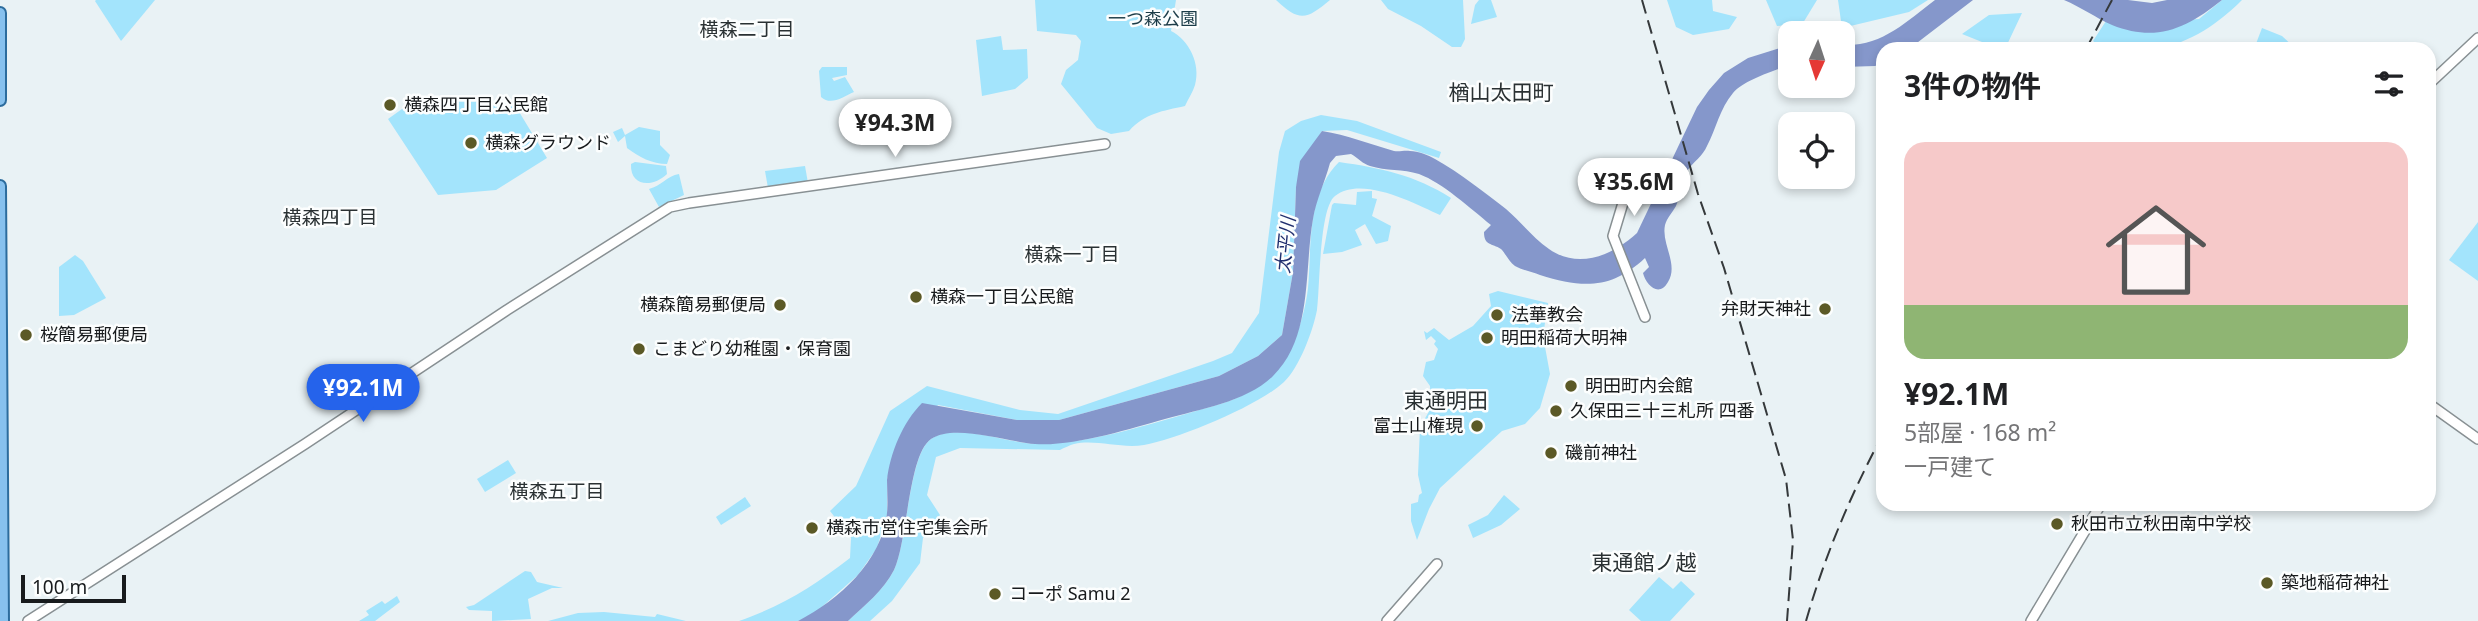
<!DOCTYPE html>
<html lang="ja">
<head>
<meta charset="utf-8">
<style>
  :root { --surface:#fff; --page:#f2f2f2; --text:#202124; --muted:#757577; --line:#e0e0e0; --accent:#2563eb }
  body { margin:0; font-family:"Noto Sans","Noto Sans JP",sans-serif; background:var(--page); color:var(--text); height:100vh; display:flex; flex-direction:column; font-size:26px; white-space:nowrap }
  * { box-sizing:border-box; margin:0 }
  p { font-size:23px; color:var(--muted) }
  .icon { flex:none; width:38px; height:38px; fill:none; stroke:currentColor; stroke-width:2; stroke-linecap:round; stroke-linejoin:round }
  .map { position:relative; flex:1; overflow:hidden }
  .panel { position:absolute; left:1876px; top:42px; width:560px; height:469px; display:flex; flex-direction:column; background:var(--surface); border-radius:21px; box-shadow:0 4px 10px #0003 }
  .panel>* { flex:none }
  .needle { width:46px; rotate:183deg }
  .buttons { position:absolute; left:1778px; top:21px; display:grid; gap:14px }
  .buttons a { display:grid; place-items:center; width:77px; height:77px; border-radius:14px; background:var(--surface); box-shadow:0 4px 10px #0003; font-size:35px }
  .scale { position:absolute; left:21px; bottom:18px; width:105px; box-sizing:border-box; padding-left:7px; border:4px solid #181b1d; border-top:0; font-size:19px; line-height:24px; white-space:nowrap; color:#181b1d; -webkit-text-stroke:5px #fcfefe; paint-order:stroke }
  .price { position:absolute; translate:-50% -60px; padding:0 16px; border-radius:24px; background:#fff; color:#222; font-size:23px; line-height:46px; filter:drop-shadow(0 2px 4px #0008) }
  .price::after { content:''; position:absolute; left:50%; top:42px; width:21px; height:16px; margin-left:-10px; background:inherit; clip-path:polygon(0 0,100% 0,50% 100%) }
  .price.selected { background:var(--accent); color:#fff }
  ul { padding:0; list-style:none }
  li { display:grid; align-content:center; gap:14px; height:371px; padding:0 28px }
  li+li { border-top:2px solid var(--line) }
  li span { display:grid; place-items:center; height:217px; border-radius:21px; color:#555 }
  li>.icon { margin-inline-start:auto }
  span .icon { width:126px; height:126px; fill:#fffc; stroke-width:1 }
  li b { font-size:30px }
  h2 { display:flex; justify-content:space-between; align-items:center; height:84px; padding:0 28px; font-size:30px }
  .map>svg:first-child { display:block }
</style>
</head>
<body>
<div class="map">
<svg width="2478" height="621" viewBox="0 0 2478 621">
  <rect width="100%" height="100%" fill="#e9f2f5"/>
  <g fill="#a3e4fc">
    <path d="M 155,0 L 121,41 L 95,1 L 96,0 Z"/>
    <path d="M 1035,0 L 1176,0 L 1171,31 C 1189,40 1201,64 1195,85 C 1193,92 1188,99 1185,106 C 1163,111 1145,113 1129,131 L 1111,134 L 1097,128 L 1061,84 L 1066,70 L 1078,60 L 1081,41 L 1076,35 L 1037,31 Z"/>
    <path d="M 1276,0 L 1330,0 C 1307,19 1300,23 1276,0 Z"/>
    <path d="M 1381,0 L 1463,0 L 1465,39 L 1461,47 L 1452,47 L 1421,26 L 1388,9 Z"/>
    <path d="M 1479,0 L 1491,0 L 1497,17 L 1471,24 L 1475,5 Z"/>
    <path d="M 1667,0 L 1712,0 L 1713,11 L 1737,17 L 1729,29 L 1693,35 L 1676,27 Z"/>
    <path d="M 1766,0 L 1817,0 L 1803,23 L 1777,26 Z"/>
    <path d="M 1838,0 L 1928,0 L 1909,12 L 1842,28 Z"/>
    <path d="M 2222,0 L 2242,0 C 2218,24 2191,42 2158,49 C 2141,52 2120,49 2103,49 L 2093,41 L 2106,21 L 2113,25 L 2199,19 Z"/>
    <path d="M 2022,13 L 2005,49 L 1979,49 L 1982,42 L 1962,34 L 1989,15 Z"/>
    <path d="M 2262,28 L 2282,36 L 2296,49 L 2254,49 Z"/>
    <path d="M 1001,36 L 1003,50 L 1027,49 L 1028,78 L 1015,89 L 982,96 L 976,40 Z"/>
    <path d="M 822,67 L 847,67 L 847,75 L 832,78 L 834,81 L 845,77 L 854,92 C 843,97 831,106 821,97 L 819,71 Z"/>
    <path d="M 428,101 L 511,102 L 518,110 L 547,158 L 496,190 L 438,195 L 388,119 L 409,104 L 421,107 Z"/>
    <path d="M 1321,115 L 1357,121 L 1441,152 L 1439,158 L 1347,130 L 1322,131 L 1313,145 L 1296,187 L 1293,272 L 1282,335 L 1258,356 L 1219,376 L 1059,420 L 1017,420 L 938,405 L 887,478 L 887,514 L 877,548 L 858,575 L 815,613 L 798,621 L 739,621 C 782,606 814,586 850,558 L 851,538 L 830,511 L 856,486 L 890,411 L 927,386 L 1020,410 L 1058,414 L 1213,361 L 1232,353 L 1259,313 L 1279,152 L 1285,131 L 1301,121 Z"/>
    <path d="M 639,127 L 660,131 L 660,145 L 670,155 L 667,164 C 652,164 639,157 627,148 L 625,136 L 618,142 L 613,132 L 622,128 L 625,135 Z"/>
    <path d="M 635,162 L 666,166 L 667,174 C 654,187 630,188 631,164 Z"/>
    <path d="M 1339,162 C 1381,168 1415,175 1451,198 L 1440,215 C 1414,203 1361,175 1335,196 C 1319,208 1320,289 1317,310 C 1313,331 1299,368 1284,382 C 1258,406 1178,439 1144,445 C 1121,449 1096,439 1074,444 C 1070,445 1064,448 1060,450 L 960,448 L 936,457 L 927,495 L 940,515 L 923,538 L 920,563 L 892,601 L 870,621 L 848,621 C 864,606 884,590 894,570 C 908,540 908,456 931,439 C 957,421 1010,445 1040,444 C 1092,443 1146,425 1196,411 C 1212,406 1237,401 1250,390 C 1260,382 1286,360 1291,349 C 1299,331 1306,307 1308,288 C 1312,245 1306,195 1339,162 Z"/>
    <path d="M 805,166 L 808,183 L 768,188 L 765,171 Z"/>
    <path d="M 679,174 L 684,195 L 659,207 L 649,189 C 661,186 667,176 679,174 Z"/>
    <path d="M 1372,191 L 1372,198 L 1377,199 L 1372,216 L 1391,226 L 1388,241 L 1376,244 L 1365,224 L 1355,230 L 1362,245 L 1342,252 L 1323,254 L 1332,205 L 1334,203 L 1356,205 L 1357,192 Z"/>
    <path d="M 2478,222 L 2478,281 L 2449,260 Z"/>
    <path d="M 75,255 L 83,261 L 106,298 L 74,315 L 59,316 L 59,267 Z"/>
    <path d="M 1498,291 L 1548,303 L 1543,336 L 1550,374 L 1540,408 L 1525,424 L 1502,431 L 1440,488 L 1429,509 L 1417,540 L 1411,521 L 1411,504 L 1418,502 L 1419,495 L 1422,493 L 1418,475 L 1420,427 L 1431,408 L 1430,386 L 1423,376 L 1426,362 L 1434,360 L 1438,349 L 1434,344 L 1436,341 L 1431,336 L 1426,340 L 1424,331 L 1427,333 L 1434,328 L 1449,340 L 1473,326 L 1491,306 L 1489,294 Z"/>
    <path d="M 508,460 L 516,473 L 485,492 L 477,479 Z"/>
    <path d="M 1504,495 L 1520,509 L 1501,525 L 1473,538 L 1468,525 L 1488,515 Z"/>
    <path d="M 745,497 L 751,506 L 721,525 L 716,517 Z"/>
    <path d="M 525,571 L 531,572 L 537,582 L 563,588 L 552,588 L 528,599 L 531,619 L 492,621 L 492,611 L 469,610 L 466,607 L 474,605 Z"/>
    <path d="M 1659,577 L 1673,589 L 1681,581 L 1695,594 L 1670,621 L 1641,621 L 1629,610 Z"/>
    <path d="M 397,596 L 400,602 L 375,621 L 359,621 L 369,615 L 366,611 L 382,601 L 385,604 Z"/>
    <path d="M 604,612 L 655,617 L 657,614 L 686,621 L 548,621 L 578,613 Z"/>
  </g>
  <g fill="#8597cb">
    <path d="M 1935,0 L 1973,0 L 1909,49 L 1883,49 L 1883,63 L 1875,66 L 1843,67 L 1843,45 C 1881,47 1906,22 1935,0 Z"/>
    <path d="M 2064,0 L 2128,0 L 2152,3 L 2167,0 L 2222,0 C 2187,28 2157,43 2112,25 C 2096,18 2081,7 2064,0 Z"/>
    <path d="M 1790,45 L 1790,65 C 1774,71 1744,80 1733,93 C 1720,108 1716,129 1707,146 C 1703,156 1693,162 1687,171 C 1679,182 1681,195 1676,206 C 1672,213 1667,218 1665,225 C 1661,244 1679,264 1668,282 C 1659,298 1646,285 1643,273 L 1649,267 L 1645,258 C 1611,290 1582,288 1540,275 C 1532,272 1522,270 1515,266 C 1509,262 1506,254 1501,249 C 1492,243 1484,246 1484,232 L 1491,225 C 1471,209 1443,183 1419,174 C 1403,169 1386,171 1370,166 C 1363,164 1358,158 1351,154 L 1336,156 L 1330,163 C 1325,182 1316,200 1313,219 C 1304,269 1313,337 1273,376 C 1246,402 1200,409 1165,419 C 1130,429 1071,447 1035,444 C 1008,442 954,423 931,439 C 908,455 908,540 894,570 C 884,590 864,606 848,621 L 798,621 C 839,600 882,561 887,513 C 888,502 887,491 887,480 C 890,453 903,422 922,403 L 1017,420 L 1059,420 L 1219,376 L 1258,356 L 1282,335 L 1293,272 L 1296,187 L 1300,161 L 1322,131 C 1347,135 1370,144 1394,151 C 1400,152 1404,150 1410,151 C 1418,151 1428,155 1435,159 C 1460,173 1484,192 1506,209 C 1521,222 1533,238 1549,249 C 1579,270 1613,255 1637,233 L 1697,107 L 1709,90 L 1724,73 L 1748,58 Z"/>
  </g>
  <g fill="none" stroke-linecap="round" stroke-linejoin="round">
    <g stroke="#889093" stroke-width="12">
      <g id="minor">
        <path d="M 2429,84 L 2478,38"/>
        <path d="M 1626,193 L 1613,236 L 1645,317"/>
        <path d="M 2429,404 L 2478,439"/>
        <path d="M 28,621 L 305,444 L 507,310 L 670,207 L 689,203 L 1105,144"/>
        <path d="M 1387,621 L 1437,564"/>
        <path d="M 2031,621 L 2101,504"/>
      </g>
    </g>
    <g stroke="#2c6c9d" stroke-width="14">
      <g id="major">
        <path d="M 0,13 L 0,100"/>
        <path d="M 0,186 L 3,621"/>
      </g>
    </g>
    <use href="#minor" stroke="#fff" stroke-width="9"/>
    <use href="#major" stroke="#87c1ee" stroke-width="10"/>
    <g stroke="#35393b" stroke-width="2" stroke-dasharray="14 7" stroke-linecap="butt">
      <path d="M 1642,0 L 1698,194 L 1724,268 L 1786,479 L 1793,540 L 1787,621"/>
      <path d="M 2086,49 L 2112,0"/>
      <path d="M 1806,621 C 1825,555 1851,494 1883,434"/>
    </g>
  </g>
  <g fill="#5b5926" stroke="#fcfefe" stroke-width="2.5">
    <circle cx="390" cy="105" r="7"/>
    <circle cx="471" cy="143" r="7"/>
    <circle cx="916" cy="297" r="7"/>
    <circle cx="780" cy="305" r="7"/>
    <circle cx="1825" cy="309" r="7"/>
    <circle cx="1497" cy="315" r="7"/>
    <circle cx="26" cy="335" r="7"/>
    <circle cx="1487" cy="338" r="7"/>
    <circle cx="639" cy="349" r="7"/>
    <circle cx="1571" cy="386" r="7"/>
    <circle cx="1556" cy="411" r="7"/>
    <circle cx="1477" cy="426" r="7"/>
    <circle cx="1551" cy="453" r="7"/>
    <circle cx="2057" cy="524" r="7"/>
    <circle cx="812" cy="528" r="7"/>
    <circle cx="2267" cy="583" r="7"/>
    <circle cx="995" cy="594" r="7"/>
  </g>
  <g text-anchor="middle" stroke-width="5" stroke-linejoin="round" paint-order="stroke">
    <g font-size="18" fill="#1b3c48" stroke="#fcfefe">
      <text x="1153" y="25">一つ森公園</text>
    </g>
    <g font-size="18" fill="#181b1d" stroke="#fcfefe" text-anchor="start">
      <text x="404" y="111">横森四丁目公民館</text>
      <text x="485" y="149">横森グラウンド</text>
      <text x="930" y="303">横森一丁目公民館</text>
      <text x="766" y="311" text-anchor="end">横森簡易郵便局</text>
      <text x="1811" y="315" text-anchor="end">弁財天神社</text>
      <text x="1511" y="321">法華教会</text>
      <text x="40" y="341">桜簡易郵便局</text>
      <text x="1501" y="344">明田稲荷大明神</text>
      <text x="653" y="355">こまどり幼稚園・保育園</text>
      <text x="1585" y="392">明田町内会館</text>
      <text x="1570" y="417">久保田三十三札所 四番</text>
      <text x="1463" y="432" text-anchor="end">富士山権現</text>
      <text x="1565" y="459">磯前神社</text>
      <text x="2071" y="530">秋田市立秋田南中学校</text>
      <text x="826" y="534">横森市営住宅集会所</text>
      <text x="2281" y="589">築地稲荷神社</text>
      <text x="1009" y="600">コーポ Samu 2</text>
    </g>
    <g font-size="19" fill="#2a3133" stroke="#fcfefe">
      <text x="747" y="36">横森二丁目</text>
      <text x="330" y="224">横森四丁目</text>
      <text x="1072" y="261">横森一丁目</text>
      <text x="557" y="498">横森五丁目</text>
    </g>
    <g font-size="19" font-style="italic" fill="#212f6e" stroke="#fcfefe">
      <text transform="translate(1285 245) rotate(-84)" y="7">太平川</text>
    </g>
    <g font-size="21" fill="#2a3133" stroke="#fcfefe">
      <text x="1501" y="100">楢山太田町</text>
      <text x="1446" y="408">東通明田</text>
      <text x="1644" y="570">東通館ノ越</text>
    </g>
  </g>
</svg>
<div class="buttons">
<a><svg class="needle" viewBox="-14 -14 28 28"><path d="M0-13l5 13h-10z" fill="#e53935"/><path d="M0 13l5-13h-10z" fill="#757577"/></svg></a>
<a><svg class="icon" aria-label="locate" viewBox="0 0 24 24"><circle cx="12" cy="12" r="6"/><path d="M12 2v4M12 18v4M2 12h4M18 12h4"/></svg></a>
</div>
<div class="scale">100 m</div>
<b class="price" style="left:895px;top:159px">¥94.3M</b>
<b class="price" style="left:1634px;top:218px">¥35.6M</b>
<b class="price selected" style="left:363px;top:424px">¥92.1M</b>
<section class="panel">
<h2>3件の物件<svg class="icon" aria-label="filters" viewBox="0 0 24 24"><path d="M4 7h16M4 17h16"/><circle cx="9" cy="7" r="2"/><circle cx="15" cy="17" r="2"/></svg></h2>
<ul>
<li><span style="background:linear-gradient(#f6c9c9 75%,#8fb573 0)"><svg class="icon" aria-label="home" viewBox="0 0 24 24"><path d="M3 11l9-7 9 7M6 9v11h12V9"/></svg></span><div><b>¥92.1M</b><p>5部屋 · 168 m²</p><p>一戸建て</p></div></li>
</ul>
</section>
</div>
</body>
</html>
